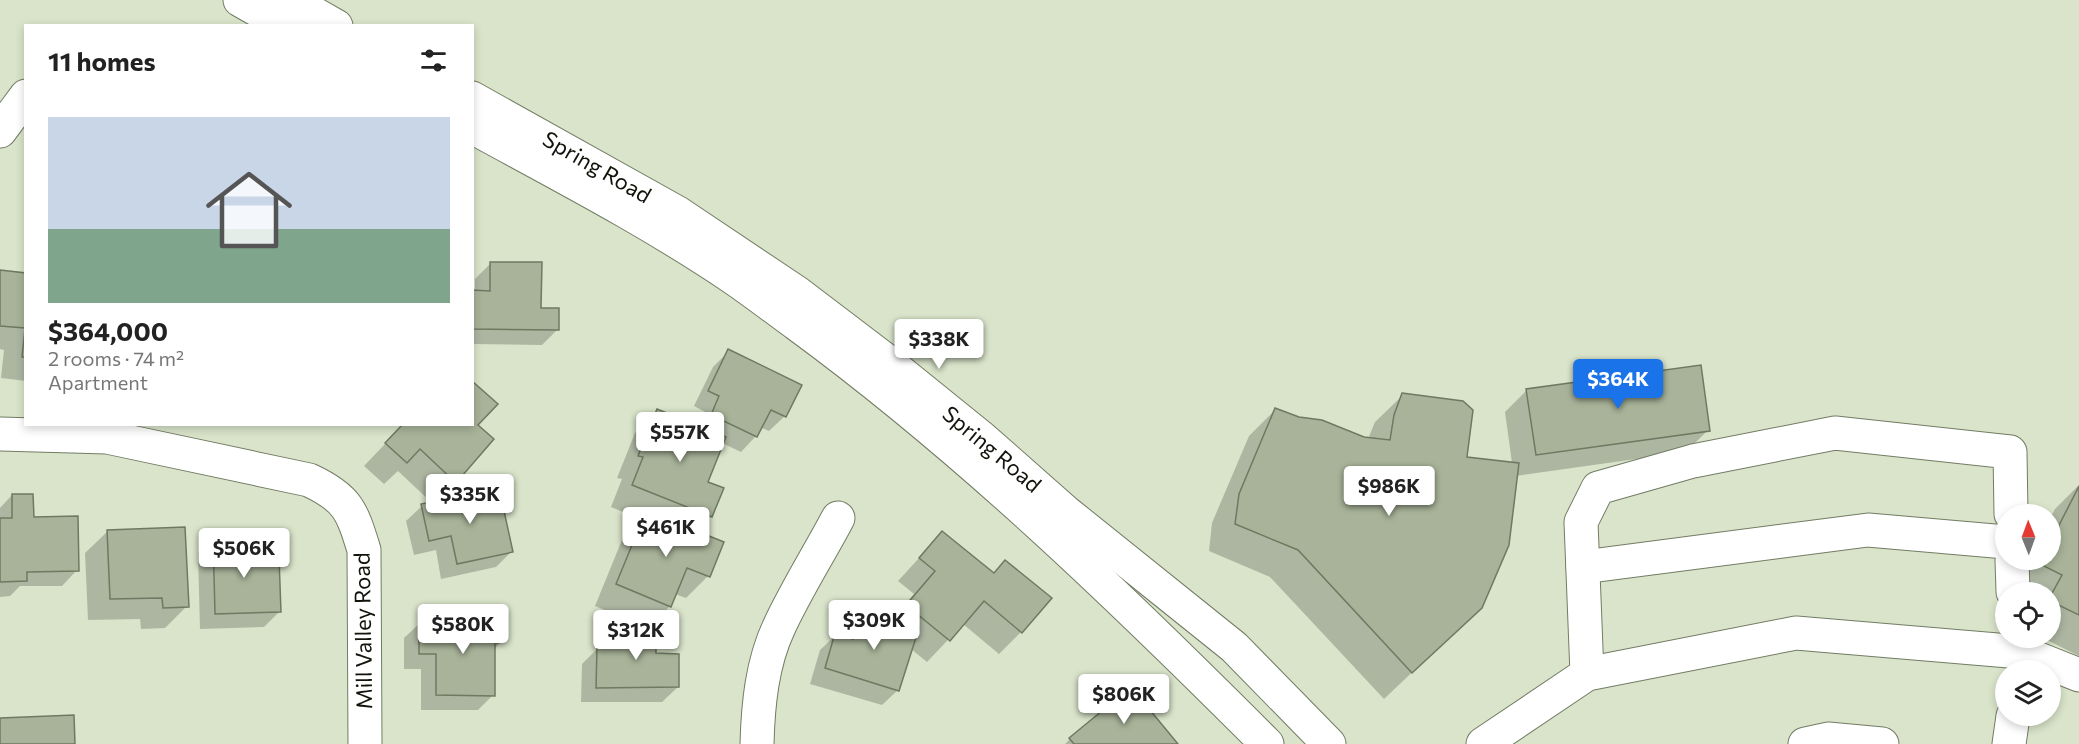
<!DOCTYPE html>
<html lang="en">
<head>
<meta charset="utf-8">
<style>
  :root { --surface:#fff; --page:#f2f2f2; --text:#222; --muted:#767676; --accent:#1a73e8 }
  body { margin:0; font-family:Commissioner,sans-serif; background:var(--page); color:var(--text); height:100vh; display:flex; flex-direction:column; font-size:22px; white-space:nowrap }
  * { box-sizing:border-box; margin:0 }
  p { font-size:20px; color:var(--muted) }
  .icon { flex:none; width:33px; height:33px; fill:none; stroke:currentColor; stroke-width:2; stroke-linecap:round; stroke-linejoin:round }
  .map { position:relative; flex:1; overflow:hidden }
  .panel { position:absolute; left:24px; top:24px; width:450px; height:402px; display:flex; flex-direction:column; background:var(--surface); border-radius:0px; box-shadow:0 3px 9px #0003 }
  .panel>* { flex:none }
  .needle { width:39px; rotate:359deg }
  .buttons { position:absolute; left:1995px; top:504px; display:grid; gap:12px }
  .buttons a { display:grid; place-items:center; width:66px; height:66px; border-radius:50%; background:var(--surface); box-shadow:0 3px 9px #0003; font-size:30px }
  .price { position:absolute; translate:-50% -51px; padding:0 14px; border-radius:6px; background:#fff; color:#222; font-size:20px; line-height:39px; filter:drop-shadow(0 2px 3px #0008) }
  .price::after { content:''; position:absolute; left:50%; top:36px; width:18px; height:14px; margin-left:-9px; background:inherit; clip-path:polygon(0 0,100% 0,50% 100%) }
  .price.on { background:var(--accent); color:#fff }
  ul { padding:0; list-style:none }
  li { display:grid; align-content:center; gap:12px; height:318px; padding:0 24px }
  li span { display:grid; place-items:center; height:186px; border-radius:0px; color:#555 }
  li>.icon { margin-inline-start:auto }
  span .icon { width:108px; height:108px; fill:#fffc; stroke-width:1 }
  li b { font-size:26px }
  h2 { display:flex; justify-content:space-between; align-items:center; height:72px; padding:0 24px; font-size:26px }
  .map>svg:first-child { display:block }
</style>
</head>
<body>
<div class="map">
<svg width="2079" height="744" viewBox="0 0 2079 744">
  <rect width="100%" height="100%" fill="#d9e4ca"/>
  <g fill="#0003">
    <path d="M 491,263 L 558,329 L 542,345 L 472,344 L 472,292 L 475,292 L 475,279 Z"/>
    <path d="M 0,271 L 26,274 L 26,381 L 1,378 L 4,350 L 0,349 Z"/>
    <path d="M 729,351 L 785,416 L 769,431 L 760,427 L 756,436 L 741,452 L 722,443 L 706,483 L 711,516 L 695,532 L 708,576 L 686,598 L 675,594 L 670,606 L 651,625 L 655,655 L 678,687 L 662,702 L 581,702 L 582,664 L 597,649 L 604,649 L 604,640 L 620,624 L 640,625 L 595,606 L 624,535 L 640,519 L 611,507 L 622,479 L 617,478 L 635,433 L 658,411 L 698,427 L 705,412 L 694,406 L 713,367 Z"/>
    <path d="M 1527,390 L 1708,430 L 1686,452 L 1516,476 L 1481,607 L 1384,699 L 1270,577 L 1209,551 L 1212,523 L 1249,436 L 1276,409 L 1299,419 L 1368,439 L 1375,422 L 1403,395 L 1465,458 L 1512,463 L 1505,412 Z"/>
    <path d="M 404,424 L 476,425 L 492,439 L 455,482 L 434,503 L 511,552 L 496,567 L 441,579 L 436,550 L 414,555 L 406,521 L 422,506 L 433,504 L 398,471 L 384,484 L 364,466 Z"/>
    <path d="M 2079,485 L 2079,656 L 2043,638 L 2050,638 L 2050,592 L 2016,592 L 2027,560 L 2050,560 L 2050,518 L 2055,509 Z"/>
    <path d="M 12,495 L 77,570 L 62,586 L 20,586 L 10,596 L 0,597 L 0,508 Z"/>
    <path d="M 108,531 L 187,606 L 165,628 L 141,629 L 140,619 L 88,620 L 85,553 Z"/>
    <path d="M 942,533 L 1021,632 L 999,654 L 963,624 L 927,662 L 911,649 L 898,690 L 882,705 L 810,684 L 820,650 L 836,635 L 843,637 L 846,628 L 861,613 L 890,622 L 914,594 L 898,581 Z"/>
    <path d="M 213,537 L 248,560 L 280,611 L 264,627 L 200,629 L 198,553 Z"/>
    <path d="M 420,623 L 501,642 L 493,650 L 493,695 L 478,710 L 421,710 L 421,669 L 404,669 L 404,638 Z"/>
    <path d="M 1070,739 L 1176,744 L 1065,744 Z"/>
  </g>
  <g fill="#a8b399" stroke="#6e7961" stroke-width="1.5">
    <path d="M 490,262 L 542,262 L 541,308 L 559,308 L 559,330 L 472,329 L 472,290 L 490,291 Z"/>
    <path d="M 0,270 L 26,273 L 26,357 L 22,357 L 25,328 L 0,326 Z"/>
    <path d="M 728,349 L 802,385 L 786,417 L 771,410 L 757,437 L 711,415 L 719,396 L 708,391 Z"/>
    <path d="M 1701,365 L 1710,431 L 1536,455 L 1526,389 Z"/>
    <path d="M 472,381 L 498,404 L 478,425 L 494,439 L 456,483 L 420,449 L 407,463 L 385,443 L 403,424 L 472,424 Z"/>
    <path d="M 1402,393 L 1463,401 L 1473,410 L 1467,457 L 1519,463 L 1509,545 L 1482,608 L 1412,673 L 1298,550 L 1235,524 L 1239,494 L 1275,408 L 1299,417 L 1322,420 L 1364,437 L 1390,440 L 1394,415 Z"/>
    <path d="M 657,409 L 726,437 L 708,482 L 724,488 L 712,517 L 632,485 L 643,457 L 638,456 Z"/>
    <path d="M 2079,486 L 2079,615 L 2050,601 L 2050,597 L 2062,575 L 2036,562 L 2037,560 L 2050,560 L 2050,534 L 2054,535 Z"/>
    <path d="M 499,488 L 513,552 L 457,564 L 451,536 L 429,541 L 421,504 Z"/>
    <path d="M 12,494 L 33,494 L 34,517 L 78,516 L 79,571 L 27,572 L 27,581 L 0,582 L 0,518 L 12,518 Z"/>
    <path d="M 646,511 L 724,542 L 710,577 L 687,568 L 671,607 L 616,584 Z"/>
    <path d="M 185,527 L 189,607 L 163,608 L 162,598 L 110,599 L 107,530 Z"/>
    <path d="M 942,531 L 994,573 L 1005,560 L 1052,598 L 1022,633 L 984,601 L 950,641 L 906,605 L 935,571 L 919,558 Z"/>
    <path d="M 248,535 L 249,558 L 279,557 L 281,612 L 215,614 L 213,536 Z"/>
    <path d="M 861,611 L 919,628 L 899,691 L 825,668 L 835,633 L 853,639 Z"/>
    <path d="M 419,621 L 503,621 L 503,642 L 495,643 L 495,696 L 436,695 L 436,654 L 419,654 Z"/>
    <path d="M 619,623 L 656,623 L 656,653 L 679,654 L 679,687 L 596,688 L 597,647 L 619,647 Z"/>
    <path d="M 1131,687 L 1178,744 L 1074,744 L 1069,738 Z"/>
    <path d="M 74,715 L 75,744 L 0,744 L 0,718 Z"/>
  </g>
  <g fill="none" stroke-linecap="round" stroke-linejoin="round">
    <g stroke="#727c64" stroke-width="35">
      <g id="minor">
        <path d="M 0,131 L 26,96"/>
        <path d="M 0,434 L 107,437 L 309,480 C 348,498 352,511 364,550 L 365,744"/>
        <path d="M 2012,560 L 2013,592"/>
        <path d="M 1583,567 L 1868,530 L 2006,542"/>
        <path d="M 1587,674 L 1581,522 L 1598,488 L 1693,461 L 1835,433 L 2010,452 L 2011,514"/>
        <path d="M 757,744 C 758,705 762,663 779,627 C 796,590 819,554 838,518"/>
        <path d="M 1483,744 L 1587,674 L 1796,633 L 2021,652 L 2079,675"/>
        <path d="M 1805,744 L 1828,739 L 1882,744"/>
        <path d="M 2009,744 L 2013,716"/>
      </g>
    </g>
    <g stroke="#727c64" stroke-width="35">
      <g id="major">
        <path d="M 240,0 L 286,26"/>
        <path d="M 290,0 L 336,26"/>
        <path d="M 472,98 L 678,213 L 796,292 L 888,362 L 982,438 L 1067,513 L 1234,647 L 1329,744"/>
        <path d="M 472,127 C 560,175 649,221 732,277 C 754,292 776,309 798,325 C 967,449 1119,596 1267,744"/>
      </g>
    </g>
    <use href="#minor" stroke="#fff" stroke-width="33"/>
    <use href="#major" stroke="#fff" stroke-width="33"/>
  </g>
  <g text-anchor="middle" stroke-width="6" stroke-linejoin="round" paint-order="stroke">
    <g font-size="22" fill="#10140b" stroke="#fff">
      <text transform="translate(597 167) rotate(30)" y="8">Spring Road</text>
      <text transform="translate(992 449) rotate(40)" y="8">Spring Road</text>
      <text transform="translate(363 631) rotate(-91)" y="8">Mill Valley Road</text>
    </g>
  </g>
</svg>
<div class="buttons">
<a><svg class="needle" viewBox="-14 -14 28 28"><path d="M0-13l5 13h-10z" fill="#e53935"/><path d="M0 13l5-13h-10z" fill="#767676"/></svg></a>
<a><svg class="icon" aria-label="locate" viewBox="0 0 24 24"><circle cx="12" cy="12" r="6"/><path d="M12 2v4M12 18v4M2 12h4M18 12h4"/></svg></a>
<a><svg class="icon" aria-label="layers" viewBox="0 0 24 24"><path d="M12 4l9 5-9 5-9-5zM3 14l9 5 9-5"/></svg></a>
</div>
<b class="price" style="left:939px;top:370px">$338K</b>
<b class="price on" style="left:1618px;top:410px">$364K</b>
<b class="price" style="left:680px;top:463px">$557K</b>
<b class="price" style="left:1389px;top:517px">$986K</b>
<b class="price" style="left:470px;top:525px">$335K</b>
<b class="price" style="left:666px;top:558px">$461K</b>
<b class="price" style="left:244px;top:579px">$506K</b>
<b class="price" style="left:874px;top:651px">$309K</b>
<b class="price" style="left:463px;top:655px">$580K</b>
<b class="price" style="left:636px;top:661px">$312K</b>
<b class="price" style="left:1124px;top:725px">$806K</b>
<section class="panel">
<h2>11 homes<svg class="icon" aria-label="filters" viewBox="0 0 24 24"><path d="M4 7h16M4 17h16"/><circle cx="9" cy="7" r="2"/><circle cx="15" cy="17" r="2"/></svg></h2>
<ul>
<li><span style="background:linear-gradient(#c9d6e8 60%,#7fa58c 0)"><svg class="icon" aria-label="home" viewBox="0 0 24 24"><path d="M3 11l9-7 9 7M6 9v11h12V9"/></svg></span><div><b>$364,000</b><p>2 rooms · 74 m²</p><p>Apartment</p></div></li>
</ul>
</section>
</div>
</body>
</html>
